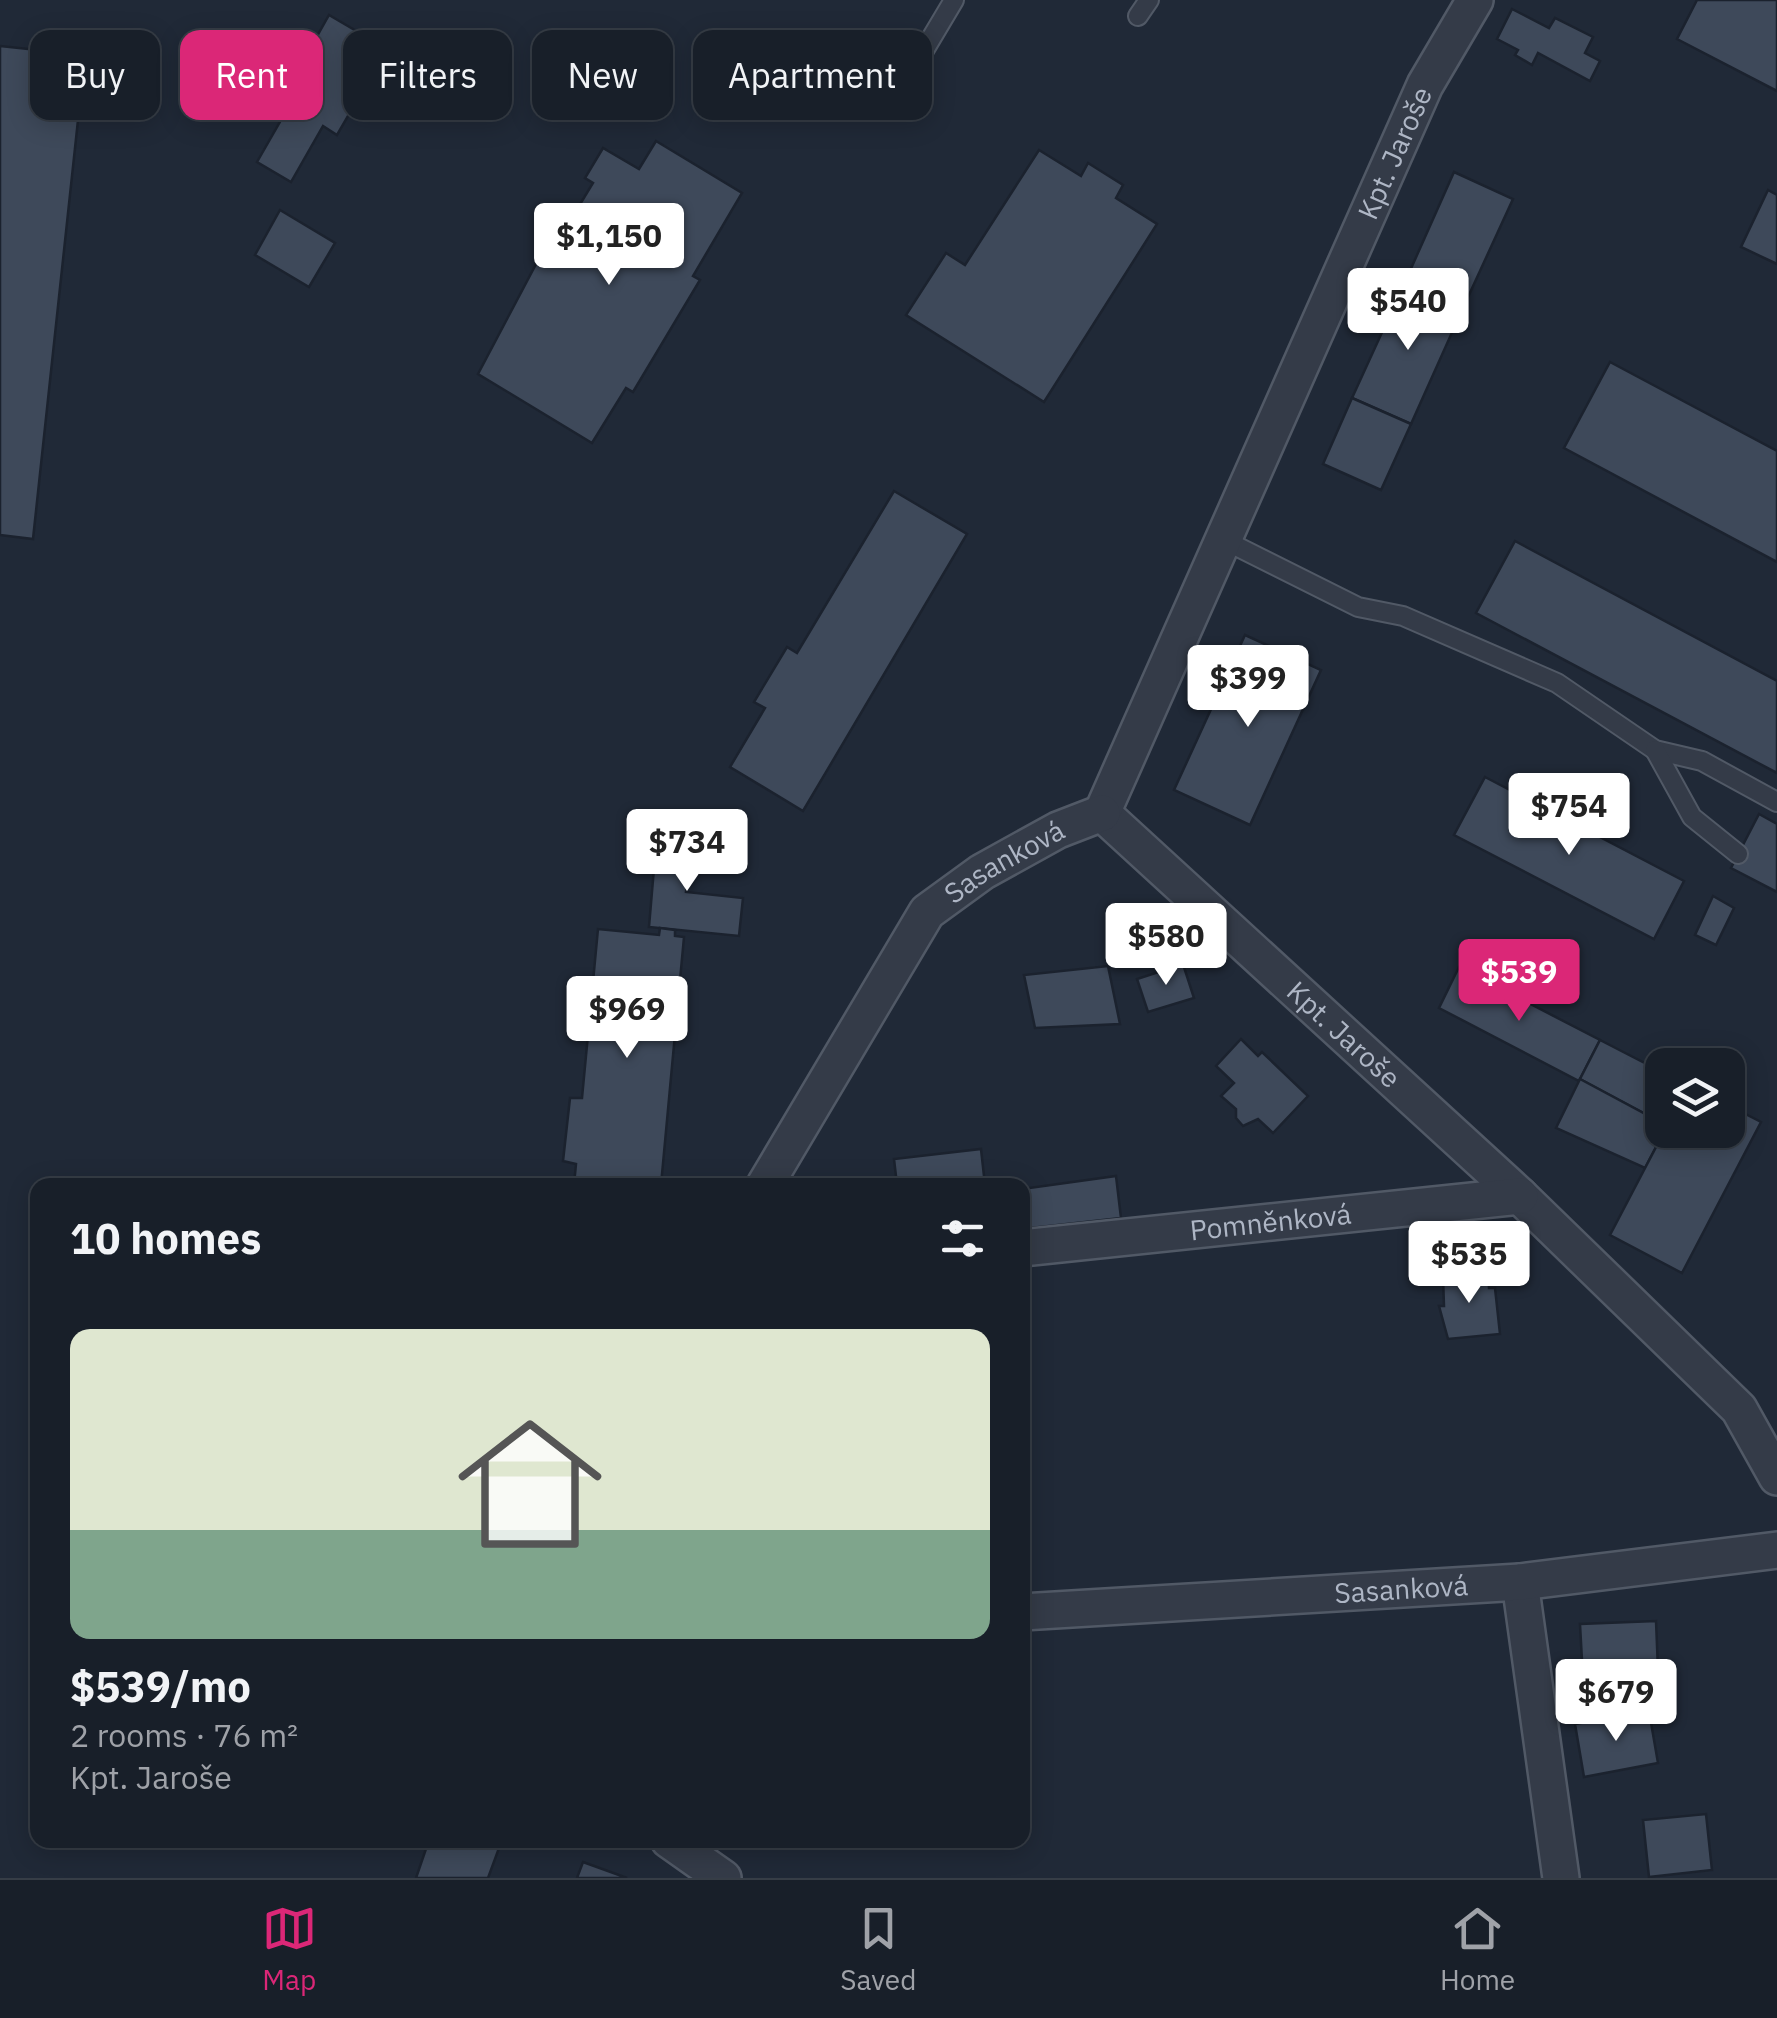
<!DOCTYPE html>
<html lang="en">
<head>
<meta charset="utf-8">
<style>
  :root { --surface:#181f29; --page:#212731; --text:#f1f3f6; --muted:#9fa2a8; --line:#363d46; --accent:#db2777 }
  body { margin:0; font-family:"IBM Plex Sans",sans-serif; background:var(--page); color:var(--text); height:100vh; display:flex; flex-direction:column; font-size:38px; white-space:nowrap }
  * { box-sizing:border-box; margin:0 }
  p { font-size:32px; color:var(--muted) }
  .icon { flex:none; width:55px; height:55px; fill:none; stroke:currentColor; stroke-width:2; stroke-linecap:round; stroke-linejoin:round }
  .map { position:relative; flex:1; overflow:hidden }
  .panel { position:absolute; left:30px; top:1178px; width:1000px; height:670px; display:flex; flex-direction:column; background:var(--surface); border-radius:20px; box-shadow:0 5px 25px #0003,0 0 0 2px var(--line) }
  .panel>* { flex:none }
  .hud { position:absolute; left:30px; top:30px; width:1000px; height:90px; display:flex; gap:20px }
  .tools { position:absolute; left:1645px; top:1048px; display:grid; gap:20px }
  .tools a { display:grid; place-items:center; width:100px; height:100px; border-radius:20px; background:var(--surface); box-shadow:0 5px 25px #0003,0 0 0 2px var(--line); font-size:50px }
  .price { position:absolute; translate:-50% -85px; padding:0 22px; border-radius:10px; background:#fff; color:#222; font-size:32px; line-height:65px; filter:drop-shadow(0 2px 5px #0008) }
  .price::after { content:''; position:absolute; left:50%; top:60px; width:30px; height:22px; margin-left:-15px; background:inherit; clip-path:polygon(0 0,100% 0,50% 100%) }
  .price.selected { background:var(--accent); color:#fff }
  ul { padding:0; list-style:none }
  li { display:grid; align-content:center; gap:20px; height:530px; padding:0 40px }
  li span { display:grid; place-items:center; height:310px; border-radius:20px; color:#555 }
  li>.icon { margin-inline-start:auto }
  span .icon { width:180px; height:180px; fill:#fffc; stroke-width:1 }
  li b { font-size:42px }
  h2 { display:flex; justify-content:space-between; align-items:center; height:120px; padding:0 40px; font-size:42px }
  .chip { padding:0 35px; border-radius:20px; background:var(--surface); box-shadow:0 5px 25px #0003,0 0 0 2px var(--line); font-size:35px; line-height:90px }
  .chip.selected { background:var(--accent); color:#fff }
  .tabs { display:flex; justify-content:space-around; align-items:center; height:140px; border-top:2px solid var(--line); background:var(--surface); font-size:28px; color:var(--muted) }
  .tabs a { display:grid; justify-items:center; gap:5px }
  .tabs .selected { color:var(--accent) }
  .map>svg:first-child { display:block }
</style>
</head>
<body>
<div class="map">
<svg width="1777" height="1878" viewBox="0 0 1777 1878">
  <rect width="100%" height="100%" fill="#202937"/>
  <g fill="#3e495a" stroke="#1b222e" stroke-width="2.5">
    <path d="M 1697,0 L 1777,0 L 1777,91 L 1677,39 Z"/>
    <path d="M 1512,9 L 1549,28 L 1555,18 L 1593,37 L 1585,53 L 1600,61 L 1590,81 L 1538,53 L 1532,65 L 1515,55 L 1518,50 L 1497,39 Z"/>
    <path d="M 329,15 L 387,49 L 337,135 L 323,126 L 291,182 L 257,162 L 289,106 L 280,102 Z"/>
    <path d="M 0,46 L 85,55 L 33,539 L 0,535 Z"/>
    <path d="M 656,141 L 742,193 L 693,276 L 700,280 L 633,392 L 626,388 L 592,443 L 478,374 L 554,230 L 562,234 L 593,183 L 585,178 L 603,148 L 639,169 Z"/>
    <path d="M 1039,150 L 1081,176 L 1088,163 L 1123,185 L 1116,198 L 1157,224 L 1044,402 L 906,315 L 946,253 L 965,265 Z"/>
    <path d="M 1454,172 L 1513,199 L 1463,308 L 1405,282 Z"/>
    <path d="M 1768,190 L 1777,195 L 1777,264 L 1741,247 Z"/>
    <path d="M 280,210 L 335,243 L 309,287 L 255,255 Z"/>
    <path d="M 1405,282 L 1463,308 L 1411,424 L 1352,398 Z"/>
    <path d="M 1610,362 L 1777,451 L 1777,562 L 1564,448 Z"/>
    <path d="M 1352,398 L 1411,424 L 1381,490 L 1323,464 Z"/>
    <path d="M 894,491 L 967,534 L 803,811 L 730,767 L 765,708 L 754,702 L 787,647 L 797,653 Z"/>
    <path d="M 1515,541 L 1777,681 L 1777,773 L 1476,613 Z"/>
    <path d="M 1245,635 L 1321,670 L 1250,825 L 1174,790 Z"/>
    <path d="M 1485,777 L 1684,881 L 1654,939 L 1454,835 Z"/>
    <path d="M 1759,814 L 1777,824 L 1777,892 L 1731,868 Z"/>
    <path d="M 657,833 L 692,836 L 686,892 L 743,898 L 739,936 L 649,927 Z"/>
    <path d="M 1713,896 L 1734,908 L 1716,945 L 1695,935 Z"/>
    <path d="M 660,928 L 675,930 L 675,936 L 684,937 L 661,1185 L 574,1185 L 576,1164 L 563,1161 L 570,1098 L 582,1098 L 598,929 L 659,935 Z"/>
    <path d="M 1183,964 L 1194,998 L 1148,1012 L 1137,979 Z"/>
    <path d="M 1108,966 L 1120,1024 L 1035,1028 L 1024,975 Z"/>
    <path d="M 1459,967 L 1600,1040 L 1579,1081 L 1439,1008 Z"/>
    <path d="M 1241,1039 L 1258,1056 L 1262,1052 L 1308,1096 L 1273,1133 L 1258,1119 L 1243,1126 L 1236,1118 L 1236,1109 L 1221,1096 L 1234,1083 L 1216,1066 Z"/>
    <path d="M 1600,1040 L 1662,1072 L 1662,1123 L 1580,1079 Z"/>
    <path d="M 1580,1079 L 1662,1123 L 1665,1130 L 1645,1168 L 1556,1128 Z"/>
    <path d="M 1728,1105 L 1761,1122 L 1682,1273 L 1610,1235 L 1665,1130 L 1728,1130 Z"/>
    <path d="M 981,1149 L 985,1185 L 897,1185 L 894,1159 Z"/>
    <path d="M 1116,1176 L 1121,1218 L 1022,1229 L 1022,1189 Z"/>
    <path d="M 1488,1271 L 1489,1288 L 1495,1288 L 1500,1334 L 1448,1339 L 1439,1306 L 1444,1306 L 1443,1276 Z"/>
    <path d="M 1656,1621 L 1658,1670 L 1583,1679 L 1580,1624 Z"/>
    <path d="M 1649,1711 L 1658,1763 L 1584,1777 L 1575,1724 Z"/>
    <path d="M 1706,1814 L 1712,1870 L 1649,1877 L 1643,1820 Z"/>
    <path d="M 429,1840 L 502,1840 L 488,1878 L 416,1878 Z"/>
    <path d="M 583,1862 L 627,1878 L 577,1878 Z"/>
  </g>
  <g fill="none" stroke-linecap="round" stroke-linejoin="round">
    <g stroke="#515966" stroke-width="22">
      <g id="lane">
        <path d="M 1138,16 L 1149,0"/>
        <path d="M 901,89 L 954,0"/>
        <path d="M 1222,539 L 1358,607 L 1403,616 L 1557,683 L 1655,750 L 1702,761 L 1777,802"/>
        <path d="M 1655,750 L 1692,817 L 1738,854"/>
      </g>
    </g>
    <g stroke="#515966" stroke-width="40">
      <g id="street">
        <path id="s1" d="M 1102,813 L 1520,1196 L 1739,1409 L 1777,1477"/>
        <path id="s2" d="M 1102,813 L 1425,85 L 1475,0"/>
        <path id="s3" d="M 765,1185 L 927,912 L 982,872 L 1058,830 L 1102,813"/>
        <path id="s4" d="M 1022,1248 L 1520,1196"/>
        <path d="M 1520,1582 L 1561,1878"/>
        <path id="s5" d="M 1022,1612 L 1520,1582 L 1777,1550"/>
        <path d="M 669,1840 L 723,1878"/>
      </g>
    </g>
    <use href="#lane" stroke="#343b48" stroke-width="18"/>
    <use href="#street" stroke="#343b48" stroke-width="35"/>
  </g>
  <g text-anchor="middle" stroke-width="8" stroke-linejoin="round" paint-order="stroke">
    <g font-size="28" fill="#aeb6c5" stroke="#19202c">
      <text dy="10" stroke="none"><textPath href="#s2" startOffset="722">Kpt. Jaroše</textPath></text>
      <text dy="10" stroke="none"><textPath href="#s3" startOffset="410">Sasanková</textPath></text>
      <text dy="10" stroke="none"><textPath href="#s1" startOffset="328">Kpt. Jaroše</textPath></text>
      <text dy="10" stroke="none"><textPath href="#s4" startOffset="250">Pomněnková</textPath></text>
      <text dy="10" stroke="none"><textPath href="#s5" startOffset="380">Sasanková</textPath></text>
    </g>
  </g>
</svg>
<div class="tools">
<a><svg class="icon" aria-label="layers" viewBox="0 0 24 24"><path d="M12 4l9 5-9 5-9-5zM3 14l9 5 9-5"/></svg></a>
</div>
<b class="price" style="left:609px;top:288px">$1,150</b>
<b class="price" style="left:1408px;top:353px">$540</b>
<b class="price" style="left:1248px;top:730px">$399</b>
<b class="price" style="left:1569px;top:858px">$754</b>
<b class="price" style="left:687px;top:894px">$734</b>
<b class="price" style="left:1166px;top:988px">$580</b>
<b class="price selected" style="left:1519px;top:1024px">$539</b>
<b class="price" style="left:627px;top:1061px">$969</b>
<b class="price" style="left:1469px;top:1306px">$535</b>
<b class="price" style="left:1616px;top:1744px">$679</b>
<div class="hud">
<a class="chip">Buy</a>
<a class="chip selected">Rent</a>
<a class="chip">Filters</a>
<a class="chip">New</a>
<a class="chip">Apartment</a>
</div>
<section class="panel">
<h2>10 homes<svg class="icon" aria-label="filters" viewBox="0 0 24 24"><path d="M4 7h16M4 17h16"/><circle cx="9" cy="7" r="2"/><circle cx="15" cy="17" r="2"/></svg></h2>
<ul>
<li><span style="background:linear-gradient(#dfe7d0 65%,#7fa58c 0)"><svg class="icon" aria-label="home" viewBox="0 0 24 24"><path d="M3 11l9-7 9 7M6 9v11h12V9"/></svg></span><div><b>$539/mo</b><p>2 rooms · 76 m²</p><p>Kpt. Jaroše</p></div></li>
</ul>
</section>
</div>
<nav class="tabs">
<a class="selected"><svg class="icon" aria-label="map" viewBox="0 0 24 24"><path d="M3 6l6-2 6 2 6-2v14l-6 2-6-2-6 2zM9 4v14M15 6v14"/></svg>Map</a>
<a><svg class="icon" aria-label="saved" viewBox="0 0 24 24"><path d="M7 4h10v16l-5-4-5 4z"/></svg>Saved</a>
<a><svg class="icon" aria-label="home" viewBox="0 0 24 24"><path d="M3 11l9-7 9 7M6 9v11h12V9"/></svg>Home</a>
</nav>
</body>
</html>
